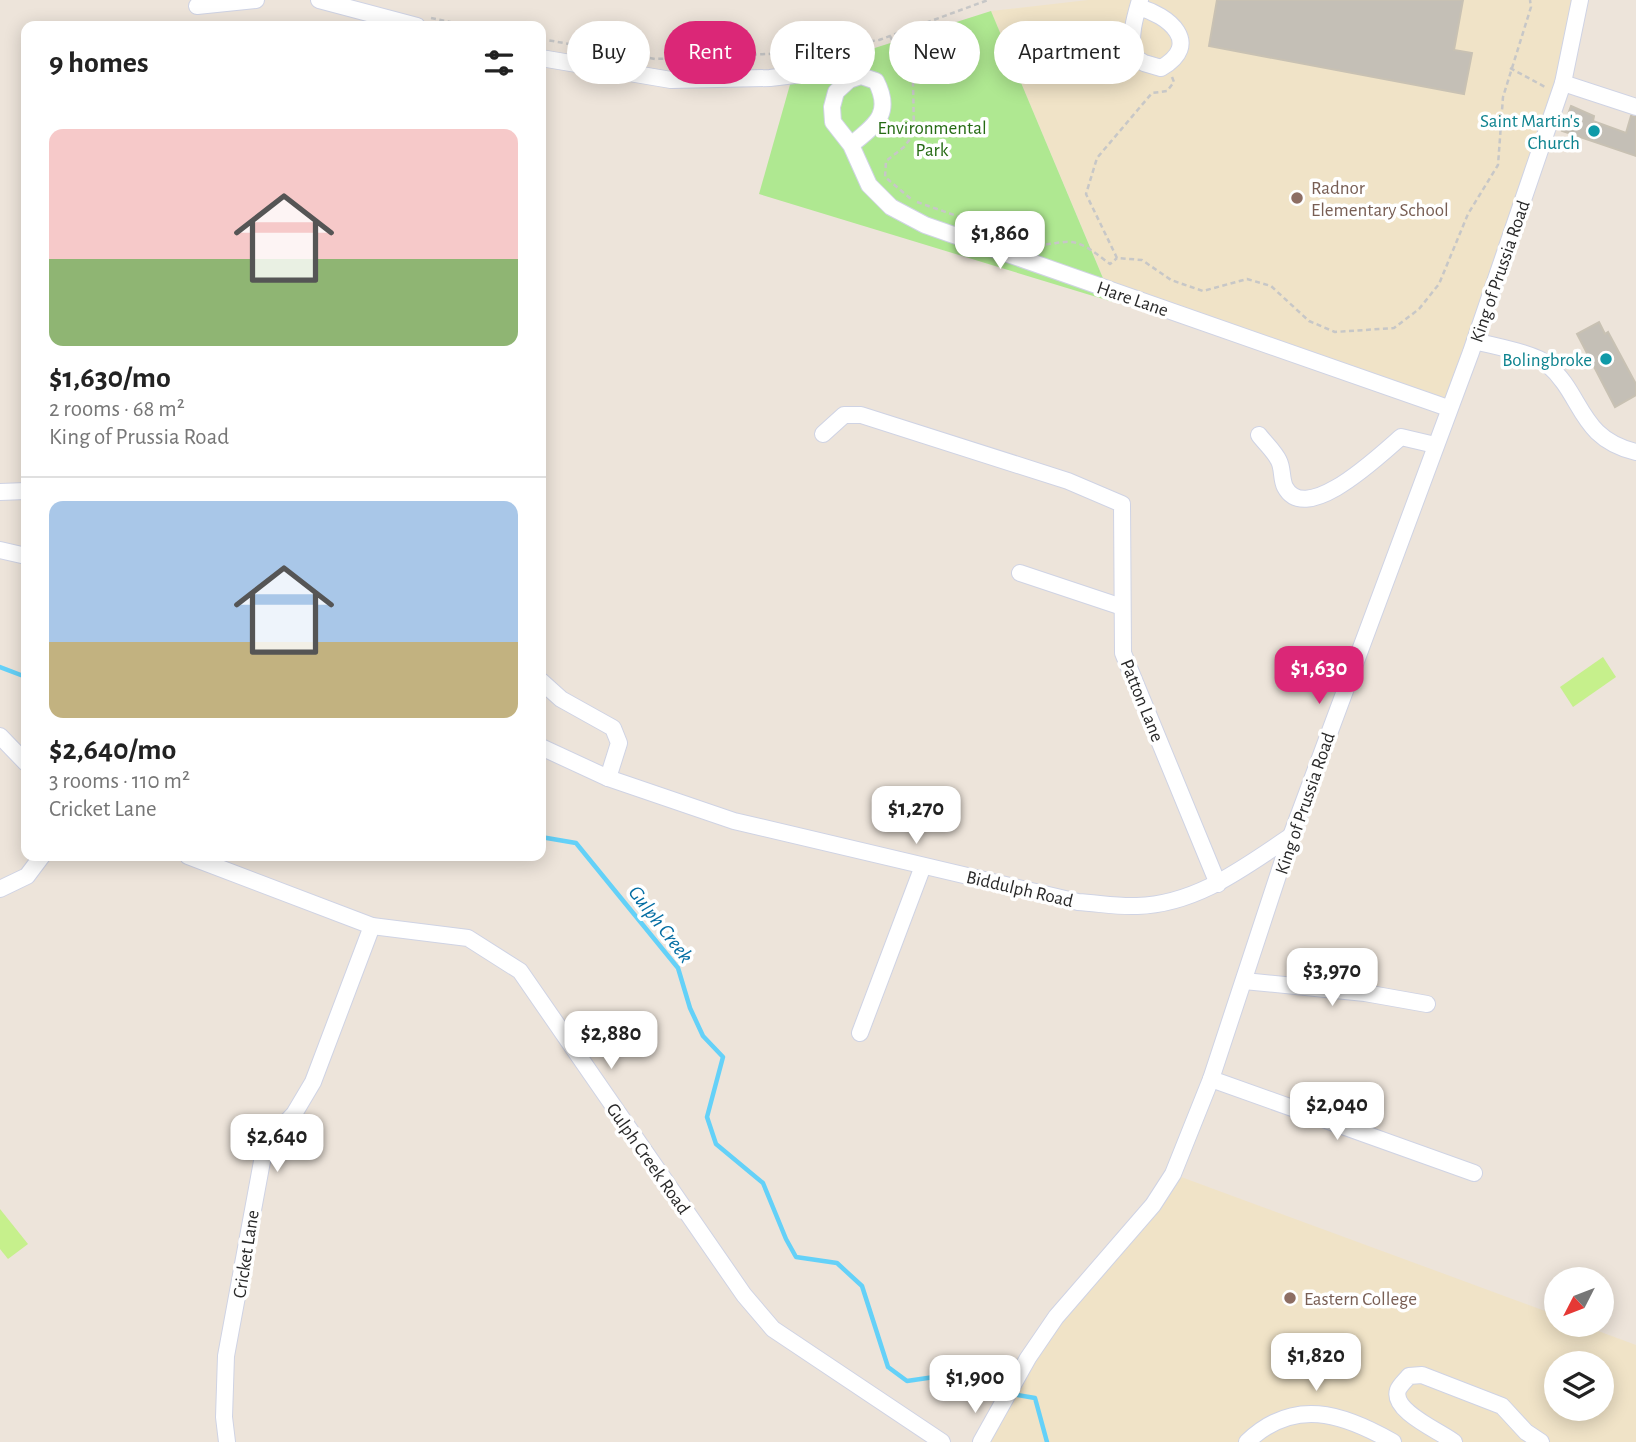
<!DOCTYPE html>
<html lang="en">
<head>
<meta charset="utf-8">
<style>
  :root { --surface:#fff; --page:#f2f2f2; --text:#222; --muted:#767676; --line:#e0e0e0; --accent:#db2777 }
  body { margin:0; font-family:"Alegreya Sans",sans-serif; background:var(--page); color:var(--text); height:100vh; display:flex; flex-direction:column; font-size:26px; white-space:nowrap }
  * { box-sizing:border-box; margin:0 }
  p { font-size:23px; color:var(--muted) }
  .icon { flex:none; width:38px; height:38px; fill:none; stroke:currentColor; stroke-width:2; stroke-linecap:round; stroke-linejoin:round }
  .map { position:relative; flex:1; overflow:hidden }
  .panel { position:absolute; left:21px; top:21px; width:525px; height:840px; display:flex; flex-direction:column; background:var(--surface); border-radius:14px; box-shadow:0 4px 18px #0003 }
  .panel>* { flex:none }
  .banner { position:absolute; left:567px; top:21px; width:665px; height:63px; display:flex; gap:14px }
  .needle { width:46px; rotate:228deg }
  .buttons { position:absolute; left:1544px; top:1267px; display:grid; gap:14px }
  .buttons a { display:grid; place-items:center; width:70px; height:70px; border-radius:50%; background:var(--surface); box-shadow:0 4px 18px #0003; font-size:35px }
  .price { position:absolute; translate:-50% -60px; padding:0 16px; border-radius:14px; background:#fff; color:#222; font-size:23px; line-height:46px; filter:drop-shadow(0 2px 4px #0008) }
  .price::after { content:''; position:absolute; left:50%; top:42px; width:21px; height:16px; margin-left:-10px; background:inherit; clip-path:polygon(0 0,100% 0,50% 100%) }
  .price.on { background:var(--accent); color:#fff }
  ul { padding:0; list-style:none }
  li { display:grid; align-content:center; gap:14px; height:371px; padding:0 28px }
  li+li { border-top:2px solid var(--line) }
  li span { display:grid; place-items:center; height:217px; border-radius:14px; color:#555 }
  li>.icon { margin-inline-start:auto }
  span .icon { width:126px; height:126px; fill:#fffc; stroke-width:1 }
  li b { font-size:30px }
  h2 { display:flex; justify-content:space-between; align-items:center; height:84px; padding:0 28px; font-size:30px }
  .tag { padding:0 24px; border-radius:32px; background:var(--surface); box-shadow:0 4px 18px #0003; font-size:24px; line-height:63px }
  .tag.on { background:var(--accent); color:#fff }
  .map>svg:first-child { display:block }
</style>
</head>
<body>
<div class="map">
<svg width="1636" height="1442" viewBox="0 0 1636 1442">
  <rect width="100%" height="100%" fill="#ede4da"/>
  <g fill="#f0e3c7" fill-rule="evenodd">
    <path d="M 1088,0 L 1581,0 L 1563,83 L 1448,408 L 1113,301 L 991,11 Z"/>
    <path d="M 1173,1174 L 1556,1315 L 1556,1325 L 1582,1325 L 1636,1345 L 1636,1442 L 981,1442 L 1012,1384 ZM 1556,1363 L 1601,1363 L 1601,1409 L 1556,1409 Z"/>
  </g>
  <path fill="#afe891" d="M 991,11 L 1113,302 L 759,194 L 793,74 Z"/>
  <g fill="#c6f08c">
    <path d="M 1603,657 L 1616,677 L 1573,707 L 1560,687 Z"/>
    <path d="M 0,1209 L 28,1244 L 8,1259 L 0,1249 Z"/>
  </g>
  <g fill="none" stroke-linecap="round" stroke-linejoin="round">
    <g stroke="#64d1f8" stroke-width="4.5">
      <path d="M 0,667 L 26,677"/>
      <path d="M 541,837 L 576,843 L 678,968 L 690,1008 L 703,1036 L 723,1057 L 707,1117 L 716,1144 L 763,1183 L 786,1239 L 796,1257 L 837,1263 L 862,1286 L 888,1367 L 907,1381 L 941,1376 L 1003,1392"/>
      <path d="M 1012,1394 L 1035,1398 L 1047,1442"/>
    </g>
  </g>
  <g fill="#c4bfb6" stroke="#c8c1b3" stroke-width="2">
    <path d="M 1217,0 L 1463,0 L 1454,50 L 1472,53 L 1464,94 L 1209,46 Z"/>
    <path d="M 1571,106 L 1594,116 L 1593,121 L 1626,133 L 1631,116 L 1636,117 L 1636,156 L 1562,131 Z"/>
    <path d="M 1599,322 L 1605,334 L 1608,332 L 1636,384 L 1636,395 L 1615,407 L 1577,334 Z"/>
  </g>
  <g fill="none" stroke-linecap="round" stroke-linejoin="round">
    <g stroke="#cfd3e4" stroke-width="18">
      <g id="minor">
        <path d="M 319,0 L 417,26"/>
        <path d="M 197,6 L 256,0"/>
        <path d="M 1138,7 C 1169,15 1203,44 1161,68 L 1144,63 L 1133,56 C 1130,35 1134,20 1140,0"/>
        <path d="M 541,58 L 671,80 L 770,78 L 828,71 L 849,80"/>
        <path d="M 1563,83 L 1636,107"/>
        <path d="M 851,145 C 875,125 893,114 876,81 L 861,76 L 849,80 L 836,92 L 832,107 L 833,122 L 851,145 L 869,185 L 891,207 L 925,225 L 1448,408"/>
        <path d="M 1475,341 C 1493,346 1534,353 1547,364 C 1584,396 1578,438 1636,452"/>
        <path d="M 823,434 L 844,415 L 861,415 L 1068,481 L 1122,504 L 1123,653 L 1218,884"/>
        <path d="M 1259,435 C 1265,443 1275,452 1279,461 C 1283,469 1281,479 1285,487 C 1306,527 1381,454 1401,437 L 1435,445"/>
        <path d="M 0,492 L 26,491"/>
        <path d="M 0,550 L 26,556"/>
        <path d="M 1020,573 L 1122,607"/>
        <path d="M 541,681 L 561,699 L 613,728 L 619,743 L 608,778"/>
        <path d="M 0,736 L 26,763"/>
        <path d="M 541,747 L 608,778 L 734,821 L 1078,902 C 1097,903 1118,907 1137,906 C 1197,904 1243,868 1291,836"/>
        <path d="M 188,856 L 372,926 L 468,938 L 520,971 L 744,1295 L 773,1329 L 942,1442"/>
        <path d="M 0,889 L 27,876 L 42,856"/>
        <path d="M 1244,981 L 1365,993 L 1427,1004"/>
        <path d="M 860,1033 L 923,866"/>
        <path d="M 1211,1079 L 1474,1173"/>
        <path d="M 227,1442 L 224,1417 L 226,1356 L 265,1145 L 294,1114 L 313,1082 L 372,926"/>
        <path d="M 981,1442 L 1028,1358 L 1056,1317 L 1153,1205 L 1173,1174 L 1211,1079 L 1291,836 L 1471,352 L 1563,83 L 1580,0"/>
        <path d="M 1247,1442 C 1294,1397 1342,1413 1393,1442"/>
        <path d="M 1454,1442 C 1440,1431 1391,1411 1398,1390 C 1400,1385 1406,1380 1409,1376 L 1422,1375 L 1502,1406 L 1526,1432 L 1541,1442"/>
      </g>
    </g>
    <g stroke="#c7c7c7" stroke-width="2.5" stroke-dasharray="5 3.5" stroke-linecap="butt">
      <path d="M 431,18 L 469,26"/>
      <path d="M 890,36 L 913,82 L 914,134 L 904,147 L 886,161 L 885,177 L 911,199"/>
      <path d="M 541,39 L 655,59 L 790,53 L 879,40 L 988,0"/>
      <path d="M 1510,68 L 1547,88"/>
      <path d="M 1172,77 L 1174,82 L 1167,91 L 1152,93 L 1097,158 L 1086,194 L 1117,258 L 1142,260 L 1171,280 L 1203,291 L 1247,279 L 1271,286 L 1309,321 L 1335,332 L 1394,328 L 1419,309 L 1439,284 L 1468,214 L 1498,165 L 1503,97 L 1531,7 L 1530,0"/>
      <path d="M 917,202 L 1037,244 C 1049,246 1059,241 1071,242 C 1085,243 1099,256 1110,264 L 1117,258"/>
    </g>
    <use href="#minor" stroke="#fff" stroke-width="16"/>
  </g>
  <g fill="#0f9aa8" stroke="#fff" stroke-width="2.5">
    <circle cx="1594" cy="131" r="7"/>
    <circle cx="1606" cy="359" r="7"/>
  </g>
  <g fill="#8d6e63" stroke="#fff" stroke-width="2.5">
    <circle cx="1297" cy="198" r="7"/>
    <circle cx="1290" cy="1298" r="7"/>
  </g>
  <g text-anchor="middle" stroke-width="7" stroke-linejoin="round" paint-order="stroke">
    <g font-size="19" fill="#0d838f" stroke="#fff" text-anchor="end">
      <text x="1580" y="127">Saint Martin's<tspan x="1580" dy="22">Church</tspan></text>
      <text x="1592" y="366">Bolingbroke</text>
    </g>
    <g font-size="19" fill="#266b14" stroke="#fff">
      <text x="932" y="134">Environmental<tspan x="932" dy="22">Park</tspan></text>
    </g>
    <g font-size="19" fill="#785e54" stroke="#fff" text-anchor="start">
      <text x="1311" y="194">Radnor<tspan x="1311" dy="22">Elementary School</tspan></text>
      <text x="1304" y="1305">Eastern College</text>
    </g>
    <g font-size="19" fill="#292929" stroke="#fff">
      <text transform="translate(1499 271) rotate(-71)" y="7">King of Prussia Road</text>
      <text transform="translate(1133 298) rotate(19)" y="7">Hare Lane</text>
      <text transform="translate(1143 700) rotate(68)" y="7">Patton Lane</text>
      <text transform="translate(1304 803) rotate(-71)" y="7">King of Prussia Road</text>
      <text transform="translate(1020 888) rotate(13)" y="7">Biddulph Road</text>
      <text transform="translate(649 1158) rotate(55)" y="7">Gulph Creek Road</text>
      <text transform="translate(245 1254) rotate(-81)" y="7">Cricket Lane</text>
    </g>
    <g font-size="21" font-style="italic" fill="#036da3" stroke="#fff">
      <text transform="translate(661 924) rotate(52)" y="7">Gulph Creek</text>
    </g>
  </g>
</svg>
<div class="buttons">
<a><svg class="needle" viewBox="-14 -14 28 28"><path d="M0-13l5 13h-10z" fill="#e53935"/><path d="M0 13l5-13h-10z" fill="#767676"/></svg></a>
<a><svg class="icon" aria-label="layers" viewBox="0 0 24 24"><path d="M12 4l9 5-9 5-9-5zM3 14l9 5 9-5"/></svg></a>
</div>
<b class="price" style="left:1000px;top:271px">$1,860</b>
<b class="price on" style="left:1319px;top:706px">$1,630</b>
<b class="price" style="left:916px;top:846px">$1,270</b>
<b class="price" style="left:1332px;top:1008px">$3,970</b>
<b class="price" style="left:611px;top:1071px">$2,880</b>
<b class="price" style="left:1337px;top:1142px">$2,040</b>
<b class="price" style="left:277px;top:1174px">$2,640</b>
<b class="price" style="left:1316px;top:1393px">$1,820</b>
<b class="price" style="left:975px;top:1415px">$1,900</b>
<div class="banner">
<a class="tag">Buy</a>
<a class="tag on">Rent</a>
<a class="tag">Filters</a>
<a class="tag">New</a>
<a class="tag">Apartment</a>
</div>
<section class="panel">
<h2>9 homes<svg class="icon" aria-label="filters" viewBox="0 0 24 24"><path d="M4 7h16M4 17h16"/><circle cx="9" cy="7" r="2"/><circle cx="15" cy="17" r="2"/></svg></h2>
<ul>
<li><span style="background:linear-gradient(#f6c9c9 60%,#8fb573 0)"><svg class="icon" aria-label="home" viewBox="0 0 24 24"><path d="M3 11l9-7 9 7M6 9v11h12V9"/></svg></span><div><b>$1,630/mo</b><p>2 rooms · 68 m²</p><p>King of Prussia Road</p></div></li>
<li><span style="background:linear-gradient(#a9c7e8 65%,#c2b280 0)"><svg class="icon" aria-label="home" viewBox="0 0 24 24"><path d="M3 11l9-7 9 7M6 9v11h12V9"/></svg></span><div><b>$2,640/mo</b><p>3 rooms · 110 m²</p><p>Cricket Lane</p></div></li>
</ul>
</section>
</div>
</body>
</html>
